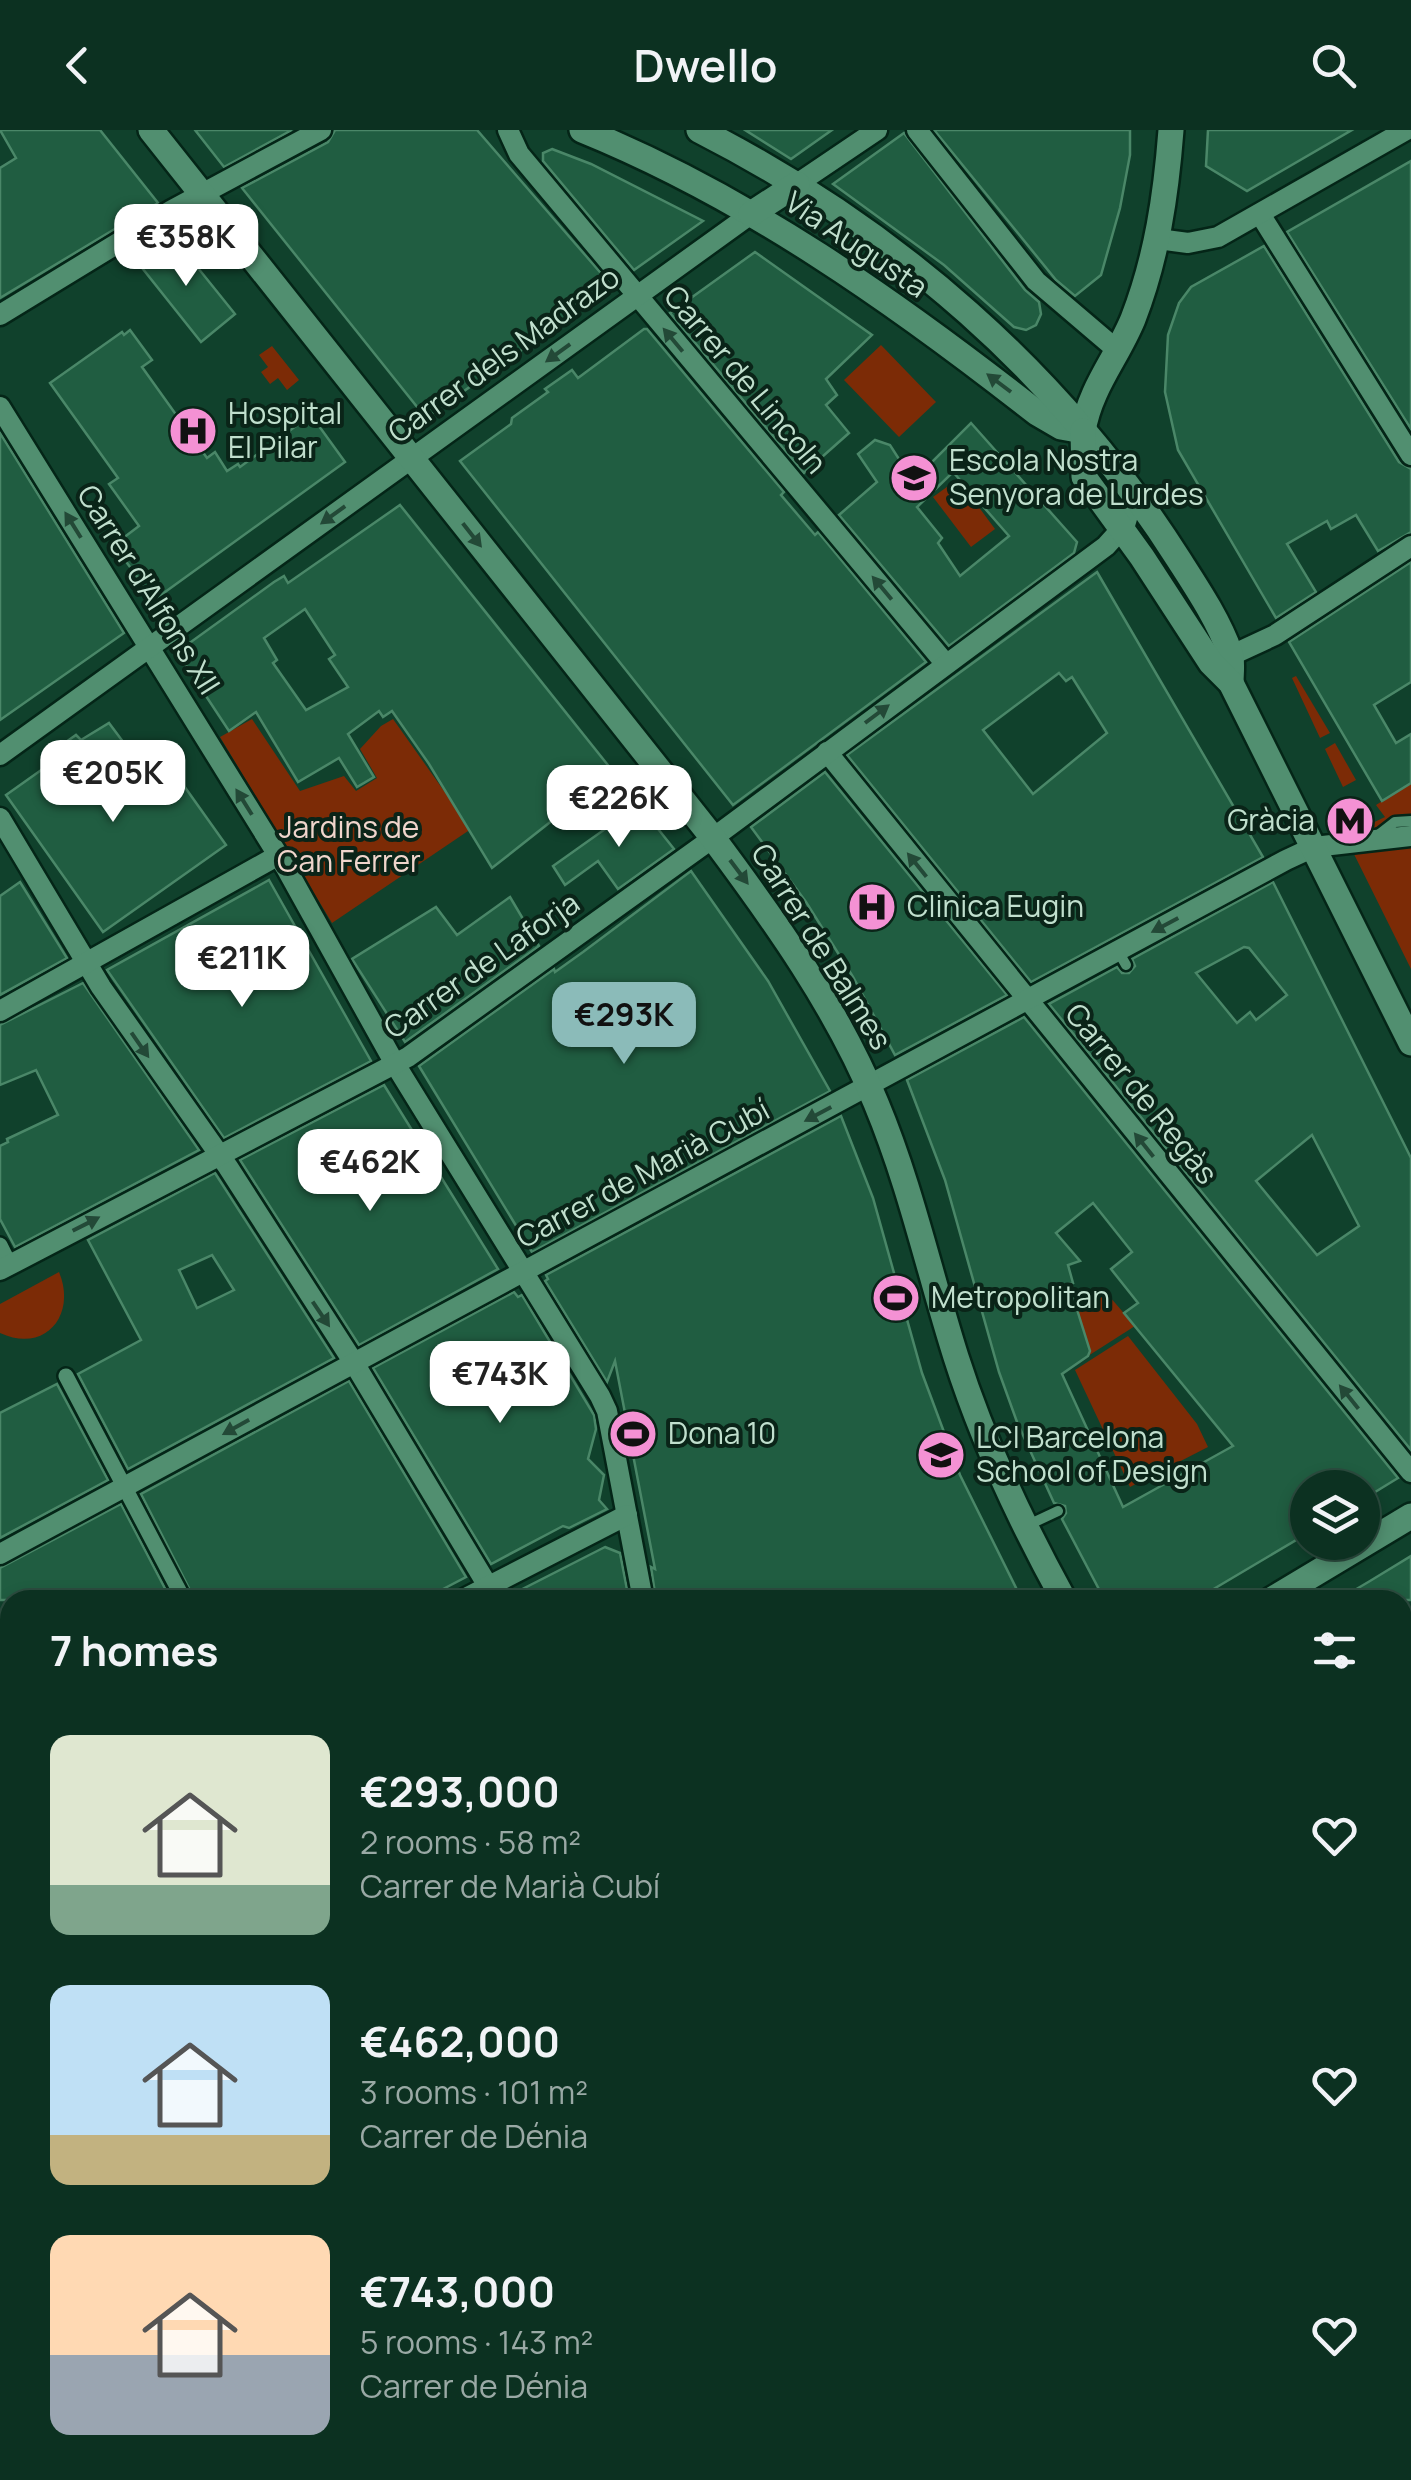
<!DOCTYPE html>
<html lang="en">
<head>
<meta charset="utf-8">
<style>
  :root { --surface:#0c3121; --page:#1a3d2e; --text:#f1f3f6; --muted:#9aa9a5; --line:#2c4c3f; --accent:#8bbbb9 }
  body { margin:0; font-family:Manrope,sans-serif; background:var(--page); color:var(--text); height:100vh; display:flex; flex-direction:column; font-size:38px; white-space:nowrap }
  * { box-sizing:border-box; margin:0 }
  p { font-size:32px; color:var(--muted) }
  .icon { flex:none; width:55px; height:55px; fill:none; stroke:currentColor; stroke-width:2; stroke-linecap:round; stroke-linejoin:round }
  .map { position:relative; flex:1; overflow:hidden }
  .side { position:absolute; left:0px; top:1460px; width:1412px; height:890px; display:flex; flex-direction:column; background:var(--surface); border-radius:30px 30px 0 0; box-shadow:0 5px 15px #0003,0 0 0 2px var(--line) }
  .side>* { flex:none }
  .controls { position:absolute; left:1290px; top:1340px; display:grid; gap:20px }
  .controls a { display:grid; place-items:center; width:90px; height:90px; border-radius:50%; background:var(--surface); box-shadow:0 5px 15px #0003,0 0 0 2px var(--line); font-size:50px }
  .price { position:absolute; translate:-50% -85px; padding:0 22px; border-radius:20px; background:#fff; color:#222; font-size:32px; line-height:65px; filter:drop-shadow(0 2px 5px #0008) }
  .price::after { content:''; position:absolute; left:50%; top:60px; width:30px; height:22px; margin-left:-15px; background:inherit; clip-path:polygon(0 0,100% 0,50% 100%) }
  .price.active { background:var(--accent); color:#111 }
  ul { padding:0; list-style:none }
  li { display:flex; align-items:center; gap:30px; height:250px; padding:0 50px }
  li span { display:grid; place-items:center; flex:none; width:280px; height:200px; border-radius:20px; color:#555 }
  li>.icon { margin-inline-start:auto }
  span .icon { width:120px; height:120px; fill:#fffc; stroke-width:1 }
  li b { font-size:42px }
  h2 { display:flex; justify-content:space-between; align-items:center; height:120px; padding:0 50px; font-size:42px }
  header { display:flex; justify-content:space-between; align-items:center; height:130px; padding:0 50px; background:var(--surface); font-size:45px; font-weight:600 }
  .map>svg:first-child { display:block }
</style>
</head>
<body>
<header><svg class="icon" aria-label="back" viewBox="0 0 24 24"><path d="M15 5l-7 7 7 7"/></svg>Dwello<svg class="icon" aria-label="search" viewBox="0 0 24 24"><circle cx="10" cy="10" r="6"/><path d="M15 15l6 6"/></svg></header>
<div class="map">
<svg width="1411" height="2350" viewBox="0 0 1411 2350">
  <rect width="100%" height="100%" fill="#10412c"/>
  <g fill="#7c2b06">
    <path d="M 881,215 L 936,272 L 899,307 L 844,250 Z"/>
    <path d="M 272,216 L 299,250 L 287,260 L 278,248 L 270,254 L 261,242 L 268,237 L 259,225 Z"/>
    <path d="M 958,349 L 995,399 L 971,417 L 933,367 Z"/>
    <path d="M 1296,546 L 1330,603 L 1320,608 L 1292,548 Z"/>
    <path d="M 252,589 L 300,661 L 344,646 L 356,661 L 377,648 L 360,619 L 381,596 L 393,589 L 471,699 L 332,793 L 220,607 Z"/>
    <path d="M 1335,613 L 1356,650 L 1343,657 L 1325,619 Z"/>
    <path d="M 1411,653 L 1411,839 L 1345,706 L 1385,687 L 1376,675 Z"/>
    <path d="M 59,1142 C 77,1185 45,1224 0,1203 L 0,1174 Z"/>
    <path d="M 1103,1159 L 1135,1196 L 1088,1226 L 1073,1183 Z"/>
    <path d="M 1128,1206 L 1197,1294 L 1208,1317 L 1130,1357 L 1075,1240 Z"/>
    <path d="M 0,1955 L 3,1960 L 10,1956 L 10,2016 L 0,2021 Z"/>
  </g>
  <g fill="#205d41" stroke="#4a8768" stroke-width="2.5" fill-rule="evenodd">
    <path d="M 0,0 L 100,0 L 158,73 L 0,168 L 0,38 L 16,28 Z"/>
    <path d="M 195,0 L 292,0 L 224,37 Z"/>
    <path d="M 335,0 L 477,0 L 612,156 L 426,288 L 242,58 L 328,12 Z"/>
    <path d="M 745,0 L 832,0 L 791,29 Z"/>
    <path d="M 934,0 L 1130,0 L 1130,25 L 1120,78 L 1101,145 L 1075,166 L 1056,150 Z"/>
    <path d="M 1208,0 L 1352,0 L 1247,61 L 1206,36 Z"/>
    <path d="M 904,3 L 1025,160 L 1039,172 L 1041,184 L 1036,195 L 1026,200 L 1014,197 L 944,135 L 833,54 Z"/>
    <path d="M 552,19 L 591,34 L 703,91 L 634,140 L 543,31 L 543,23 Z"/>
    <path d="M 1411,31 L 1411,299 L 1287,102 Z"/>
    <path d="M 167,108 L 182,127 L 184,125 L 192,135 L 194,133 L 235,184 L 201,212 L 135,129 Z"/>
    <path d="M 1264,116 L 1399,332 L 1411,339 L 1411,402 L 1378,421 L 1356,385 L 1331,399 L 1327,391 L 1287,414 L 1316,462 L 1276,488 L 1178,320 L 1165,262 L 1168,205 L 1179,173 L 1191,157 Z"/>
    <path d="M 755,122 L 872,205 L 826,249 L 837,265 L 826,275 L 849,303 L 804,343 L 670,183 Z"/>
    <path d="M 644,199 L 647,199 L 784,362 L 781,365 L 815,405 L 818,402 L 926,532 L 733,675 L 460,331 L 511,294 L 512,288 L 548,262 L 545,259 L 572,240 L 578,248 Z"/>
    <path d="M 130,200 L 152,230 L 142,237 L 207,328 L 215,322 L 227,341 L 238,334 L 240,337 L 311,285 L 345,332 L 154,470 L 114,415 L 139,396 L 109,354 L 118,348 L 50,253 L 122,202 L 124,205 Z"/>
    <path d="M 971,293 L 1077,412 L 1074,423 L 949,516 L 839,385 L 877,352 L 858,324 L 875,310 L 890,315 L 913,351 ZM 953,342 L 1009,406 L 960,446 L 938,413 L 942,408 L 917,377 Z"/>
    <path d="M 0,303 L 124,503 L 0,590 Z"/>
    <path d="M 400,375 L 619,649 L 565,684 L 563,682 L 492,738 L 429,634 L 392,581 L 383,587 L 379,581 L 348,604 L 374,647 L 357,657 L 339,628 L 298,652 L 256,582 L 229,601 L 177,522 L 274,452 L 284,446 L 288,453 ZM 305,479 L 335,525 L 329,529 L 348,557 L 306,580 L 273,533 L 277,530 L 264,508 Z"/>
    <path d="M 1411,432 L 1411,552 L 1374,575 L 1396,613 L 1411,604 L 1411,653 L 1382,671 L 1289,512 Z"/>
    <path d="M 1097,442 L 1263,727 L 1031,852 L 847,625 ZM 1059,543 L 1066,551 L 1072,547 L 1107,603 L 1033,664 L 983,600 Z"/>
    <path d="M 109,593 L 153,652 L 172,639 L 226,715 L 103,802 L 6,665 L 54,631 L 49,624 L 76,605 L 81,610 Z"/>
    <path d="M 825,642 L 1007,865 L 895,925 L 853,847 L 806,772 L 751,697 Z"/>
    <path d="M 639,675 L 674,719 L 618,759 L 598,731 L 565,755 L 553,736 Z"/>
    <path d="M 691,741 L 768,851 L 830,961 L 532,1122 L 419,936 L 554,839 L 555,842 L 583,822 Z"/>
    <path d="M 269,750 L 371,931 L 224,1008 L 107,840 Z"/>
    <path d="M 20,752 L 67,828 L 0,865 L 0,766 Z"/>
    <path d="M 1273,752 L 1411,1028 L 1411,1320 L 1049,874 L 1117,837 L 1122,843 L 1129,843 L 1135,836 L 1132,829 ZM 1244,817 L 1249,818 L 1287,865 L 1256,890 L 1250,882 L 1237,893 L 1196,843 ZM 1312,1005 L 1359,1096 L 1317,1125 L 1256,1051 Z"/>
    <path d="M 510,767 L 539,816 L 405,912 L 352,829 L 436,777 L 457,805 Z"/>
    <path d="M 83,853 L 199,1020 L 15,1117 L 0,1089 L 0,1016 L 8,1012 L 7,1009 L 58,985 L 36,940 L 0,955 L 0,895 Z"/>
    <path d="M 1024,887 L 1398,1348 L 1362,1370 L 1362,1358 L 1308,1358 L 1308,1403 L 1195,1470 L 1106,1470 L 1101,1463 L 1062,1389 L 1066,1383 L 1065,1376 L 1054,1373 L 1017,1292 L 999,1242 L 945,1050 L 907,950 ZM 1093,1073 L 1132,1122 L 1111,1139 L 1138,1173 L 1124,1183 L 1233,1316 L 1123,1377 L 1062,1244 L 1088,1226 L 1090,1221 L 1069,1154 L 1073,1153 L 1068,1135 L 1080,1131 L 1056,1103 Z"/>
    <path d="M 384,955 L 498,1139 L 359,1215 L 240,1030 Z"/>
    <path d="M 841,986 L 873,1068 L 922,1243 L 960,1345 L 1022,1470 L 656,1470 L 651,1437 L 655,1439 L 615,1231 L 607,1252 L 545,1151 L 548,1149 L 546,1145 Z"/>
    <path d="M 215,1043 L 334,1228 L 128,1339 L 78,1244 L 141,1210 L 88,1110 ZM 212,1125 L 234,1160 L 197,1178 L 179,1140 Z"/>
    <path d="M 514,1162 L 518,1167 L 522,1165 L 594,1285 L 596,1299 L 588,1329 L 604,1345 L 599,1370 L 607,1379 L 569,1398 L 563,1396 L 491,1434 L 373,1238 Z"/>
    <path d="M 349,1251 L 466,1447 L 422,1470 L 195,1470 L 141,1364 Z"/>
    <path d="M 57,1254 L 108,1350 L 0,1408 L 0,1283 Z"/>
    <path d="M 121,1374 L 171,1470 L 0,1470 L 0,1438 Z"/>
    <path d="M 605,1417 L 620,1423 L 629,1470 L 501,1470 Z"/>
    <path d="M 1411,1426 L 1411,1470 L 1338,1470 L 1370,1451 Z"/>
  </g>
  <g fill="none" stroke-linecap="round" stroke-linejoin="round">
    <g stroke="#042517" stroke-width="15">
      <g id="service">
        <path d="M 1377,706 L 1395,692 L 1411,691"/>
        <path d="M 1118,821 L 1126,835"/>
        <path d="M 1026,1396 L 1058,1381"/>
      </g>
    </g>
    <g stroke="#042517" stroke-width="20">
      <g id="pedestrian">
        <path d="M 0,1115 L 10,1135"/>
        <path d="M 66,1246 L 184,1470"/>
      </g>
    </g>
    <g stroke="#042517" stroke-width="25">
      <g id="minor">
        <path d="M 508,0 L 519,24 L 945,533"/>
        <path d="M 917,0 L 1036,151 L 1117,220"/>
        <path d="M 797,54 L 877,0"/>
        <path d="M 1260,84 L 1411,325"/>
        <path d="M 1158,109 L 1188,113 L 1218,107 L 1406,0"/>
        <path d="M 0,185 L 172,80 L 321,0"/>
        <path d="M 0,277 L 286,738 L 395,934 L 600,1266 L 607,1281 L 643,1470"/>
        <path d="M 1232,525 L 1275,505 L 1411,416"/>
        <path d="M 827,622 L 1411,1342"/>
        <path d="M 0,625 L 751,84"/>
        <path d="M 0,688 L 101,857 L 228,1037 L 354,1233 L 488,1456"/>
        <path d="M 0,881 L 277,726"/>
        <path d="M 0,1140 L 408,927 L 713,708 L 1106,416 L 1125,395 L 1134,365"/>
        <path d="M 0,1424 L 1286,730 L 1314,717 L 1411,706"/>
        <path d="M 462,1470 L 627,1385"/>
        <path d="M 1402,1835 L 1411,1830"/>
        <path d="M 1096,2340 L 1104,2350"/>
      </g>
    </g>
    <g stroke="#042517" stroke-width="30">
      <g id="tertiary">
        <path d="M 1083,301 C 1090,258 1117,228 1133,189 C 1157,127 1166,65 1171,0"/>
        <path d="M 1271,1470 L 1411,1386"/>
        <path d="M 0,1712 L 10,1731"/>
        <path d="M 0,2211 L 10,2205"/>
        <path d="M 379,2340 L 386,2350"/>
      </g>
    </g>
    <g stroke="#042517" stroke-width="30">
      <g id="secondary">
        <path d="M 151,0 L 713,708 C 775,791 837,878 876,973 C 911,1057 929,1142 956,1227 C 983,1312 1021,1392 1064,1470"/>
        <path d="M 582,0 C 747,67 897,173 1037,283 L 1061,297 L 1083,301"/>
        <path d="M 699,0 C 895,100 1061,244 1179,430 C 1197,458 1219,491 1230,523 C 1233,531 1231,543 1231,553"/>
        <path d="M 751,84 L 797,54"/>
        <path d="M 1083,301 L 1084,347 L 1142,427 L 1211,533 L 1231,553 L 1411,913"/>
        <path d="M 1402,2022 L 1411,2035"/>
      </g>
    </g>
    <use href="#service" stroke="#518f70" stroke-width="10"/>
    <use href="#pedestrian" stroke="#518f70" stroke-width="15"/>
    <use href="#minor" stroke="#518f70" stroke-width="20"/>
    <use href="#tertiary" stroke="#518f70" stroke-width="25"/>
    <use href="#secondary" stroke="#518f70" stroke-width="25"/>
  </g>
  <defs><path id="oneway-solid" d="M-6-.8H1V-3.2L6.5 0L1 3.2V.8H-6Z" transform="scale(2.5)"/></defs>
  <g fill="#234937">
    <use href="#oneway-solid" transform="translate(673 210) rotate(-130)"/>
    <use href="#oneway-solid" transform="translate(558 223) rotate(144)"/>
    <use href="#oneway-solid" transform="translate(999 253) rotate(-143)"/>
    <use href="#oneway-solid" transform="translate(333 385) rotate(144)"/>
    <use href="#oneway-solid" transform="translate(73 395) rotate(-122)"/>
    <use href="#oneway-solid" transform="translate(472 405) rotate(52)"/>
    <use href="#oneway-solid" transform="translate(882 458) rotate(-130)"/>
    <use href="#oneway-solid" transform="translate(877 584) rotate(-37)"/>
    <use href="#oneway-solid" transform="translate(244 672) rotate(-122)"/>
    <use href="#oneway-solid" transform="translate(917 735) rotate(-129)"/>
    <use href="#oneway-solid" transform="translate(739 742) rotate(53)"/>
    <use href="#oneway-solid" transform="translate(1165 795) rotate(152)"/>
    <use href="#oneway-solid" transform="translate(140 915) rotate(55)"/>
    <use href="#oneway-solid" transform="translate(818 984) rotate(152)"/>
    <use href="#oneway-solid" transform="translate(1144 1015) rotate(-129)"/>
    <use href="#oneway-solid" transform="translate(86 1094) rotate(-27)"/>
    <use href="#oneway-solid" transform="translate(321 1184) rotate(56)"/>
    <use href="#oneway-solid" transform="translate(1349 1267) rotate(-129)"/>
    <use href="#oneway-solid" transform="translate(236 1297) rotate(151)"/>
  </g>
  <defs>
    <g id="hospital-disc" transform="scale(2.5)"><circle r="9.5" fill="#f491d4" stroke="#0a2418"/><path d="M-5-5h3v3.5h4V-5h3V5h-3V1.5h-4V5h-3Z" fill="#111"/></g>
    <g id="school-disc" transform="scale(2.5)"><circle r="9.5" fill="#f491d4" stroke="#0a2418"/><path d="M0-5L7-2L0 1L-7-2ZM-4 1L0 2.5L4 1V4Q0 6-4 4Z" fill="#111"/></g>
    <g id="metro-disc" transform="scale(2.5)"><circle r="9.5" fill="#f491d4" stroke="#0a2418"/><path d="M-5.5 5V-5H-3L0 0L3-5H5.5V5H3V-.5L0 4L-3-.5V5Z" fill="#111"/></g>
    <g id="stadium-disc" transform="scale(2.5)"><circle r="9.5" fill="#f491d4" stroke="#0a2418"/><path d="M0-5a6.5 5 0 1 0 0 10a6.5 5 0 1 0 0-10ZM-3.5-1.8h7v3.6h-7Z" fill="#111"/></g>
    <g id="university-disc" transform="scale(2.5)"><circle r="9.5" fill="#f491d4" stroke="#0a2418"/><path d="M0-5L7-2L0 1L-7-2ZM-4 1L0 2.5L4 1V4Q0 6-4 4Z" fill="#111"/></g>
  </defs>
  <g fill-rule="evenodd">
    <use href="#hospital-disc" x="193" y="301"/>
    <use href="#school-disc" x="914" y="348"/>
    <use href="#metro-disc" x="1350" y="691"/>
    <use href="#hospital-disc" x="872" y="777"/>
    <use href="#stadium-disc" x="896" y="1168"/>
    <use href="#stadium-disc" x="633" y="1304"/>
    <use href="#university-disc" x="941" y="1325"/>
  </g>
  <g text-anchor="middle" stroke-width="8" stroke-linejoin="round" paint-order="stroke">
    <g font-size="30" fill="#c0dfcd" stroke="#0a2418">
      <text transform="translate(856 115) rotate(34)" y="10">Via Augusta</text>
      <text transform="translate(504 225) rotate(-36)" y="10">Carrer dels Madrazo</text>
      <text transform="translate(745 250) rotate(50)" y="10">Carrer de Lincoln</text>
      <text transform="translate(148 460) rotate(58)" y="10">Carrer d'Alfons XII</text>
      <text transform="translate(821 817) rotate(58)" y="10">Carrer de Balmes</text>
      <text transform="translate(482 836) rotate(-35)" y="10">Carrer de Laforja</text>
      <text transform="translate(1141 964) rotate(51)" y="10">Carrer de Regàs</text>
      <text transform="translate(643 1044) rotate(-28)" y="10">Carrer de Marià Cubí</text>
    </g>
    <g font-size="30" fill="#c0dfcd" stroke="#0a2418" text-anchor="start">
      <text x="228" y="294">Hospital<tspan x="228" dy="34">El Pilar</tspan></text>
      <text x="949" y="341">Escola Nostra<tspan x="949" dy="34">Senyora de Lurdes</tspan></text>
      <text x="1315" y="701" text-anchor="end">Gràcia</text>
      <text x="907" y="787">Clinica Eugin</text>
      <text x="931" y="1178">Metropolitan</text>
      <text x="668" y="1314">Dona 10</text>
      <text x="976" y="1318">LCI Barcelona<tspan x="976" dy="34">School of Design</tspan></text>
    </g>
    <g font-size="30" fill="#f0d5cc" stroke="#0a2418">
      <text x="349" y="708">Jardins de<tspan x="349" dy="34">Can Ferrer</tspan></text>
    </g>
  </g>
</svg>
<div class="controls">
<a><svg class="icon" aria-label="layers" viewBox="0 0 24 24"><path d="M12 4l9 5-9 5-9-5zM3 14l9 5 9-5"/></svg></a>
</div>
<b class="price" style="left:186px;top:159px">€358K</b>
<b class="price" style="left:113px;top:695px">€205K</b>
<b class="price" style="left:619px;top:720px">€226K</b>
<b class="price" style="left:242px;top:880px">€211K</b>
<b class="price active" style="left:624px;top:937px">€293K</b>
<b class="price" style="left:370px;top:1084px">€462K</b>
<b class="price" style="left:500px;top:1296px">€743K</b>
<section class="side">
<h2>7 homes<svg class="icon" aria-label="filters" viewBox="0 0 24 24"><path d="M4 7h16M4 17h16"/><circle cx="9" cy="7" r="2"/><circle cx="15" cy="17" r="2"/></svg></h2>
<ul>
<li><span style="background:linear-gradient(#dfe7d0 75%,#7fa58c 0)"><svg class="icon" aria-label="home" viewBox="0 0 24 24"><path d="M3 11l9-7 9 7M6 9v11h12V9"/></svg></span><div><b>€293,000</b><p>2 rooms · 58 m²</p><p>Carrer de Marià Cubí</p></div><svg class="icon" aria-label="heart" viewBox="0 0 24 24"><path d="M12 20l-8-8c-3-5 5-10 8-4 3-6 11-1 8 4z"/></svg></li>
<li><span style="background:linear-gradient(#bfe0f5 75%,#c2b280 0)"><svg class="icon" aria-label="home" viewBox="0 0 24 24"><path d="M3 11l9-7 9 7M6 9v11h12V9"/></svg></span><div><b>€462,000</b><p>3 rooms · 101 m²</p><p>Carrer de Dénia</p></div><svg class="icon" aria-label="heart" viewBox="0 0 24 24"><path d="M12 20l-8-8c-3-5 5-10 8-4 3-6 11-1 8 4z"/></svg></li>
<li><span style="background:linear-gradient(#ffd9b3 60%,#9aa5b1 0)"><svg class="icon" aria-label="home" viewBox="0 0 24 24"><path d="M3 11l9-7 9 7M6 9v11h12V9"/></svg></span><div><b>€743,000</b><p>5 rooms · 143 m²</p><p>Carrer de Dénia</p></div><svg class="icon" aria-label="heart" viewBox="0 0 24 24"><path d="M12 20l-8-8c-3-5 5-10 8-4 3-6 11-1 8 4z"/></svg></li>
</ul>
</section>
</div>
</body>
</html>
